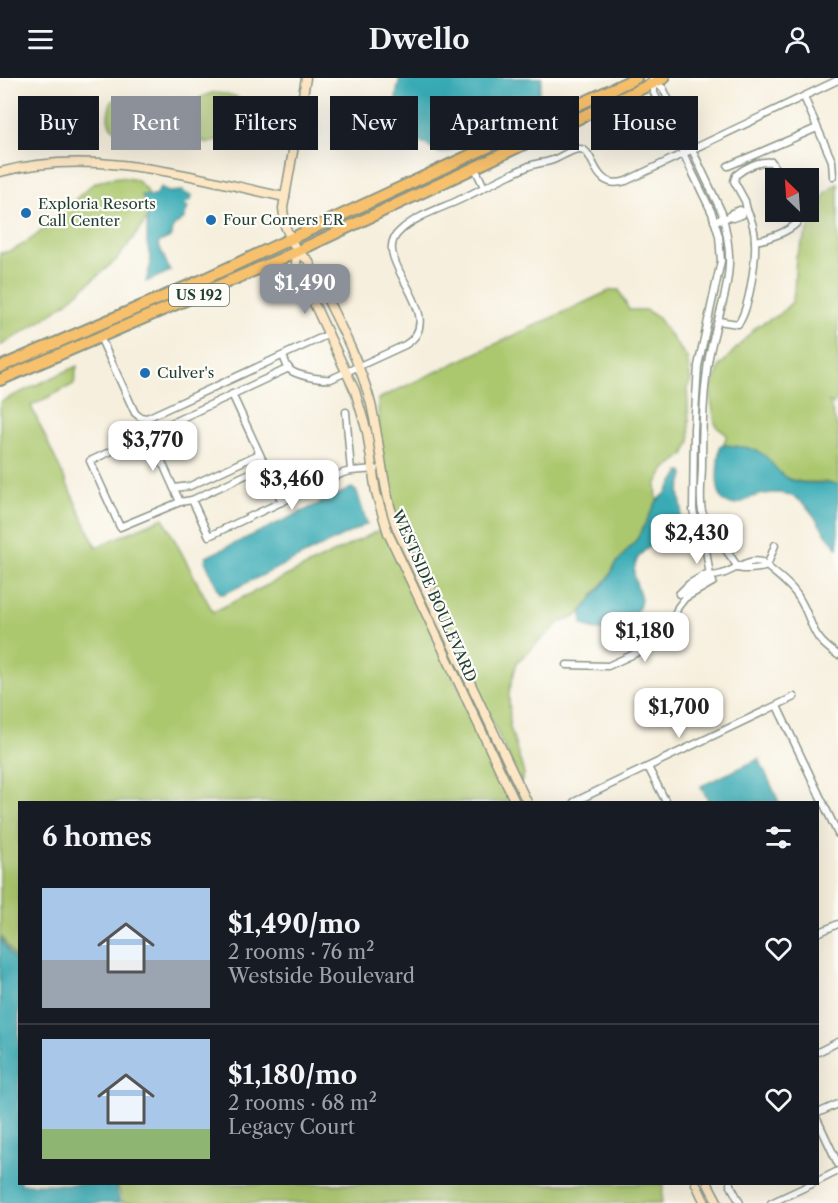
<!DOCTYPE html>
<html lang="en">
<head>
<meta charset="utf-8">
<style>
  :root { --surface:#171b24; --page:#20242c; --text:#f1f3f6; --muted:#9ea1a6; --line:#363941; --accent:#8c9099 }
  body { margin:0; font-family:"Libre Caslon Text",serif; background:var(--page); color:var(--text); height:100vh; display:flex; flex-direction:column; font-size:22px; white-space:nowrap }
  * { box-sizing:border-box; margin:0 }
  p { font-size:20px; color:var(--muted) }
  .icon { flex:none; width:33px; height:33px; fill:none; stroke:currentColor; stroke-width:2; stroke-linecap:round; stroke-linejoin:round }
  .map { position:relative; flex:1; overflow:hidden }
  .panel { position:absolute; left:18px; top:723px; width:801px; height:384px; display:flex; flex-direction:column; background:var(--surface); border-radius:0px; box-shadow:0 6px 24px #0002 }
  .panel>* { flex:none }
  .guide { position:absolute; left:18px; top:18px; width:802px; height:54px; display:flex; gap:12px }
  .needle { width:39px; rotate:335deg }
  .controls { position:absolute; left:765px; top:90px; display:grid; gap:12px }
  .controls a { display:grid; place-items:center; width:54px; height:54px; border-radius:0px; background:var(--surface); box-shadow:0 6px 24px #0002; font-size:30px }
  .price { position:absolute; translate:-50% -51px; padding:0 14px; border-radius:12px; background:#fff; color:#222; font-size:20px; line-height:39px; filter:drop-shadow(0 2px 3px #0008) }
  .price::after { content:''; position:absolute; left:50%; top:36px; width:18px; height:14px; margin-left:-9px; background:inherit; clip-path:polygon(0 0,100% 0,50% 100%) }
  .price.selected { background:var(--accent); color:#fff }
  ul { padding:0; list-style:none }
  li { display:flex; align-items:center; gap:18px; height:150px; padding:0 24px }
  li+li { border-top:2px solid var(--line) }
  li span { display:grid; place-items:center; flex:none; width:168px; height:120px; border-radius:0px; color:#555 }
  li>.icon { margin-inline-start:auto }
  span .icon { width:72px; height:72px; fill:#fffc; stroke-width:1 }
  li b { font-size:26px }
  h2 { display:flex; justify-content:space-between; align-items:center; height:72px; padding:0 24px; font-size:26px }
  .pill { padding:0 21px; border-radius:0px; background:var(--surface); box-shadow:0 6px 24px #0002; font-size:21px; line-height:54px }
  .pill.selected { background:var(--accent); color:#fff }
  header { display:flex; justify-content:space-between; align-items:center; height:78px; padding:0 24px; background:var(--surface); font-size:27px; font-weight:800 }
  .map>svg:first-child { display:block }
</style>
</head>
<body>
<header><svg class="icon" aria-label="menu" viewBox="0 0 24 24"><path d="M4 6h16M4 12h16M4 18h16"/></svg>Dwello<svg class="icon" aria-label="person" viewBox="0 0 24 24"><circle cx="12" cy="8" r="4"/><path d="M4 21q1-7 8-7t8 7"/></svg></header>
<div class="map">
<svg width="838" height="1125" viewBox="0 0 838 1125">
  <rect width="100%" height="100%" fill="#fdfcf7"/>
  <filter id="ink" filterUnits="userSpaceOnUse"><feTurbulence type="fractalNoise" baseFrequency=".0167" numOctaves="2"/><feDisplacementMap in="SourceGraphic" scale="12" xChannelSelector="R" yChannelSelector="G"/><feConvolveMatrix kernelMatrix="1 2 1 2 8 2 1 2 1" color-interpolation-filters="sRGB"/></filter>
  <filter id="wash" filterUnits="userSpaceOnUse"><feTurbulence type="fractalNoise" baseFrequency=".008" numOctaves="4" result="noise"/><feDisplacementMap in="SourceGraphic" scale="24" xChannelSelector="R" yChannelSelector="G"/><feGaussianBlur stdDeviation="1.35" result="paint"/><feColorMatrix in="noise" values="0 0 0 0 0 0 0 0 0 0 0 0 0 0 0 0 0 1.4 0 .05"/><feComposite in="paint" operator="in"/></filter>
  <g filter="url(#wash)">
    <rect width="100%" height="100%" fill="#f6efdd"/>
    <g fill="#acc86e" stroke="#668251" stroke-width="1.5">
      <path d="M 212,15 C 232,16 240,15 247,36 C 244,46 238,52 229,57 C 215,66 198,70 192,50 C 186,32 193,20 212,15 Z"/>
      <path d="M 116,20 C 127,24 132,28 134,40 C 131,51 114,59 109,44 C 106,38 110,30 111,24 Z"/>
      <path d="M 119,99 L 137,102 L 147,113 L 151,122 L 148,139 L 137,155 L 116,182 L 67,224 L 43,242 L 0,268 L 0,175 C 29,174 68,125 93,106 L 106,101 Z"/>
      <path d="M 838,105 L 838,319 L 833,327 L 829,324 L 838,351 L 838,406 L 825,404 L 802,404 L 787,401 L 750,370 L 723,367 L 727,357 L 718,350 L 715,345 L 711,322 L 711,312 L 720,288 L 757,248 L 779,237 L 792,224 L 794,215 L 796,178 L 825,116 Z"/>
      <path d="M 611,212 L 619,212 L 629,232 L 646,232 L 657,239 L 687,280 L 691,303 L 687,310 L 690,363 L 684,377 L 664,392 L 656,407 L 657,423 L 637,461 L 615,487 L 609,499 L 594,516 L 587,528 L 577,538 L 559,545 L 517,584 L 509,614 L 510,649 L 524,696 L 521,705 L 393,433 L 379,360 L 378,321 Z"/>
      <path d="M 77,288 L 74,306 L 31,328 L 96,469 L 163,440 L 213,534 L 384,450 L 510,719 L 506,724 L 20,724 L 19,885 L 0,857 L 0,324 Z"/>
      <path d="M 117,1106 L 663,1106 L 663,1107 L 662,1125 L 123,1125 Z"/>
    </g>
    <g fill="#39abb5" stroke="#2c7474" stroke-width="1.5">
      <path d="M 400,0 L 542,0 L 539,16 L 540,25 L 535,31 L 449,73 L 440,75 C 405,55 387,46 400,0 Z"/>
      <path d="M 161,109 L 168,114 L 183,113 L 186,116 L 192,117 L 191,122 L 186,124 L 185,128 L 188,129 L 184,141 L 173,149 L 172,158 L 158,165 L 170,193 L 146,204 L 151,185 L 147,165 L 147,129 L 142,117 L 155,118 Z"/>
      <path d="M 727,367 C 739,369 754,369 764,377 C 772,383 777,395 787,400 C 801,408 822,404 838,406 L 838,471 C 835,465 831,462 827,457 C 816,442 805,419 785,416 C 775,414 762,416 752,419 C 747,421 741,426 735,426 C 710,430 718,382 720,368 Z"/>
      <path d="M 680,394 L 683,394 L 684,397 L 679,414 L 682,432 L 677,454 C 665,461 646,467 638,480 C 621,511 668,523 613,548 C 601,554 593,553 582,546 L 582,533 L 609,499 L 615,487 L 637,461 L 657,423 L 666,415 Z"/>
      <path d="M 352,410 L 357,414 L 367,446 L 224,516 L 220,515 L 205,483 L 206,479 Z"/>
      <path d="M 759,681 L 779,724 L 709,724 L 701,708 Z"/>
      <path d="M 0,860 L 19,889 L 20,1106 L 115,1106 L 120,1125 L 0,1125 Z"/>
    </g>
  </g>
  <g filter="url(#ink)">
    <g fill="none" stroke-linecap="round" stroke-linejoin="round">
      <g stroke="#8a9688" stroke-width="9">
        <g id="street">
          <path d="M 652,0 L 654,5 L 663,10 L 722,135 C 726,151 730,168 729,185 C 728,221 711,255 707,292 C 703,323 702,355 702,387 C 702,401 699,419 702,433 C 708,457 727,469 738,490"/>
          <path d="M 804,19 L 832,83 L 833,98"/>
          <path d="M 728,88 L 817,50"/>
          <path d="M 475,90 L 484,109"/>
          <path d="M 747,132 L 745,123 L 734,103 L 736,97 C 746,89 760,82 772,84 L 780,100"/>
          <path d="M 714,143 L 729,139 L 733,140 L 742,137 L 743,134 L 740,132 L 732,135 L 729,139"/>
          <path d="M 755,163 C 769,161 788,154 798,144 L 795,134"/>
          <path d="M 718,243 L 738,246 C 749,233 756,182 755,164 C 755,153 752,142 747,132 L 743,134"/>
          <path d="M 100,259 L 135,335 L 140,339 L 147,340 L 329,256"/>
          <path d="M 283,278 C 285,282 286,287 289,291 C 296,298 322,302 331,301 L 405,267 C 443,244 396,202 392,173 C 391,165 394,158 400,153 C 414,139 439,131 457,123 C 480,112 503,99 527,89 C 535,85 545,85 553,82 C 561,79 570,72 579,71 C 596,70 591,114 626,103 L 838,2"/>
          <path d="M 232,316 L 282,424"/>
          <path d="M 149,355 L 180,424"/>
          <path d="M 265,388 L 192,422 L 180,424 L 120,449 L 90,383 L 289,290"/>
          <path d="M 351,393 L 375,391"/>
          <path d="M 174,410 L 190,408 L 259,376"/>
          <path d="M 192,422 L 209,458 L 343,395 L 351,393 L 346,334"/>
          <path d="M 767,488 L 775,467"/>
          <path d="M 738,490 C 743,492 762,491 767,488"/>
          <path d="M 682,515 L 706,502 L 710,498"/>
          <path d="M 679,516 L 689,506 L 704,497 C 730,502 740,479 762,484 C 774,495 791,506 799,520 C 815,546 808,557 838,577"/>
          <path d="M 567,587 L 608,588 L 658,565 L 666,559 L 678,529 L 685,520 L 713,504 L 710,498 L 705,465 L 697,450 L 693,432 L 694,351 L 698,288 L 721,183 L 719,158 L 712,135 L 654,15 L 654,5"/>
          <path d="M 777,628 L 838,756"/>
          <path d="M 648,689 L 666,724"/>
          <path d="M 574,724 L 794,619"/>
          <path d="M 818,855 L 838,846"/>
          <path d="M 818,974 L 838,964"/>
          <path d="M 818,1035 L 838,1026"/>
          <path d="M 818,1043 L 838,1086"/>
          <path d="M 818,1103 L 838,1093"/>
          <path d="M 730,1106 L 740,1125"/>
          <path d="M 771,1125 L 812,1106"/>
        </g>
      </g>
      <g stroke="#8a9688" stroke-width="11">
        <g id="secondary">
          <path d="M 306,0 L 283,130 L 285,148 L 297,174 L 296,187 L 355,313 L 367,354 L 376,415 L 388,455 L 515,724"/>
          <path d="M 0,94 C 96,69 191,99 285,119"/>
          <path d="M 297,174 L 308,182 C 330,229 358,276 371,326 C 381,369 382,412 398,453 L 527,724"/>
          <path d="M 696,1106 L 705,1125"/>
          <path d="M 708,1106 L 718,1125"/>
        </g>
      </g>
      <g stroke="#8a9688" stroke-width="14">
        <g id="highway">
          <path d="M 0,289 L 200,203 L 636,0"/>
          <path d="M 0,302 L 283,180 L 664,0"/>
        </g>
      </g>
      <use href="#street" stroke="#fff" stroke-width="6"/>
      <use href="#secondary" stroke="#fce6c4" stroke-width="8"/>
      <use href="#highway" stroke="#f7c06c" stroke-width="10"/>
    </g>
  </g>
  <g fill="#1f6fb2" stroke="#fdfcf7" stroke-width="2">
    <circle cx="26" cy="135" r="6"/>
    <circle cx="211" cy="142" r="6"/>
    <circle cx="145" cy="295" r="6"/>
  </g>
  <g text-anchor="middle" stroke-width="4.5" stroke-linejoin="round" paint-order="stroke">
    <rect fill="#fdfcf7" stroke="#62766e" stroke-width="1.5" x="169" y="206" width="60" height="22" rx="4.5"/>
    <g font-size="14" font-weight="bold" fill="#1f3d34">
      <text x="199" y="222">US 192</text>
    </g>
    <g font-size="15" fill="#1f3d34" stroke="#fdfcf7" text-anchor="start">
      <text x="38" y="131">Exploria Resorts<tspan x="38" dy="17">Call Center</tspan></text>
      <text x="223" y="147">Four Corners ER</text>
      <text x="157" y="300">Culver's</text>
    </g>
    <g font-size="15" fill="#1f3d34" stroke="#fdfcf7">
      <text transform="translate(434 518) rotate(66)" y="5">WESTSIDE BOULEVARD</text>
    </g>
  </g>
</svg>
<div class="controls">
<a><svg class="needle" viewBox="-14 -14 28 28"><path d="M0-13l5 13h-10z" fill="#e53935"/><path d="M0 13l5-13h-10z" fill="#9ea1a6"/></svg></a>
</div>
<b class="price selected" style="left:305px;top:237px">$1,490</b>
<b class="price" style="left:153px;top:394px">$3,770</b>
<b class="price" style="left:292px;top:433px">$3,460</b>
<b class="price" style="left:697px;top:487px">$2,430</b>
<b class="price" style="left:645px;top:585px">$1,180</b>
<b class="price" style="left:679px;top:661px">$1,700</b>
<div class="guide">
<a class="pill">Buy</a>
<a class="pill selected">Rent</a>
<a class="pill">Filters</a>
<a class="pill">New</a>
<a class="pill">Apartment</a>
<a class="pill">House</a>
</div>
<section class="panel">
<h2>6 homes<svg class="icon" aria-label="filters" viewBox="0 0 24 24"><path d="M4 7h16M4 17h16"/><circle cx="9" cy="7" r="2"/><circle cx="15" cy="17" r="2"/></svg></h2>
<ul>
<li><span style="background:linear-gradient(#a9c7e8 60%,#9aa5b1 0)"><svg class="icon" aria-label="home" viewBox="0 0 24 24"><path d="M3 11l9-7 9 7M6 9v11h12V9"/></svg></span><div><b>$1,490/mo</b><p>2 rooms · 76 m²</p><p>Westside Boulevard</p></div><svg class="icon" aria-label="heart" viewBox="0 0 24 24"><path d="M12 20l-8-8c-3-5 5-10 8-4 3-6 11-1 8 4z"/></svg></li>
<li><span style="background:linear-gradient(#a9c7e8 75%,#8fb573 0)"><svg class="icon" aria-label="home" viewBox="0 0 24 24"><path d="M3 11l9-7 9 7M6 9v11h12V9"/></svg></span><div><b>$1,180/mo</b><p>2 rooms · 68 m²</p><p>Legacy Court</p></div><svg class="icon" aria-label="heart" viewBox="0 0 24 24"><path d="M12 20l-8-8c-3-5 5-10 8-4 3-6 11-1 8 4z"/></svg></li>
</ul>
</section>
</div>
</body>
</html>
